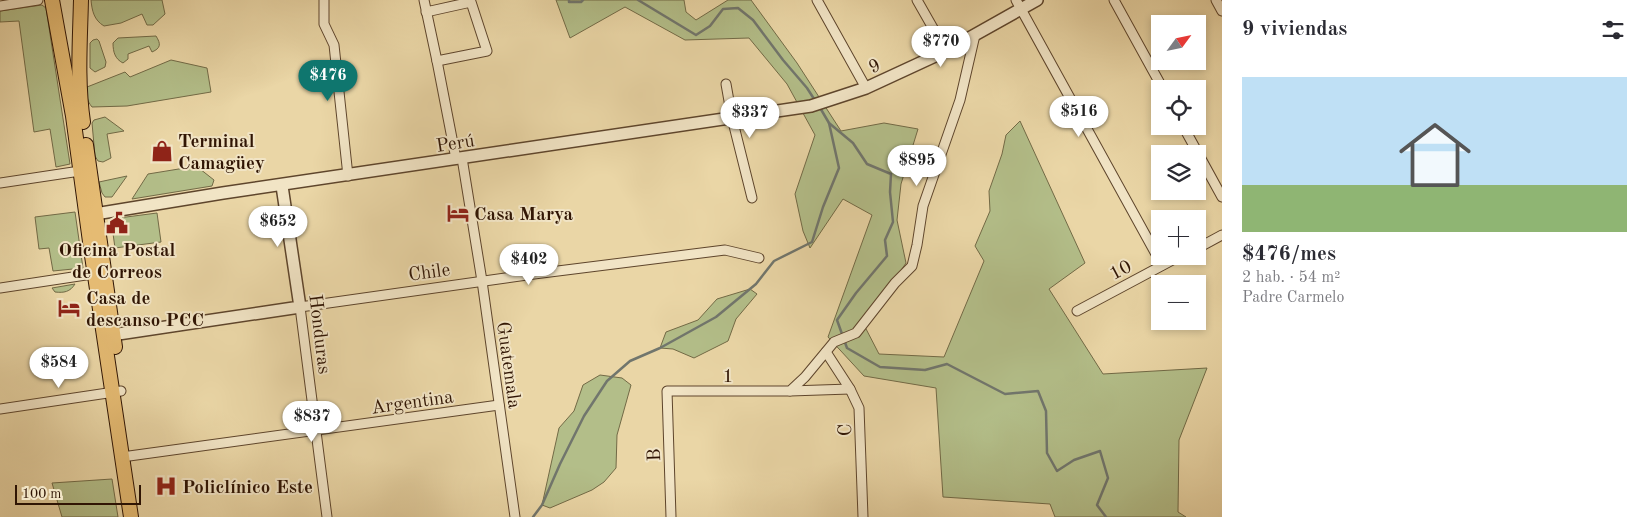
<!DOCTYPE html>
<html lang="es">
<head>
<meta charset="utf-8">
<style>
  :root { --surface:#fff; --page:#f7f7f7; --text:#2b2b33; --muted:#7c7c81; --line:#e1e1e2; --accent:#0f766e }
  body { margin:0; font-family:"Old Standard TT",serif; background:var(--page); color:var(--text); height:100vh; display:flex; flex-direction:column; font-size:19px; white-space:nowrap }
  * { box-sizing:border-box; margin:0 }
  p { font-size:16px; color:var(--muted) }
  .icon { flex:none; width:28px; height:28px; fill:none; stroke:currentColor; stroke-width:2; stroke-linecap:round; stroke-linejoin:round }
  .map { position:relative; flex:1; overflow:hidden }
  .panel { display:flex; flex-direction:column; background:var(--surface); width:425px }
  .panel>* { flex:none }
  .needle { width:32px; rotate:57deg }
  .fabs { position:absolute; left:1151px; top:15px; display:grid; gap:10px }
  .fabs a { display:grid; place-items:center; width:55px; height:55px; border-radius:0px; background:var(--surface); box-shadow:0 2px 8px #0003; font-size:25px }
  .scale { position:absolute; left:15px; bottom:12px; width:126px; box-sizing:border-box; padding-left:5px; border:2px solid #301504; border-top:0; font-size:14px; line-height:18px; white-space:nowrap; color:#301504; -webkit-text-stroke:4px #f1e4c5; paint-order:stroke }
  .price { position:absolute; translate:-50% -42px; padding:0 11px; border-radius:18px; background:#fff; color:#222; font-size:16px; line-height:32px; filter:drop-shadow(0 1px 2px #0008) }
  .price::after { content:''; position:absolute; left:50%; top:30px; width:15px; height:11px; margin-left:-8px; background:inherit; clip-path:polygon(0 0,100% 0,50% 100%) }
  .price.active { background:var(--accent); color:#fff }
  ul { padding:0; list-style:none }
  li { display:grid; align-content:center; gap:10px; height:265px; padding:0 20px }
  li+li { border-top:1px solid var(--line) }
  li span { display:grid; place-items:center; height:155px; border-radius:0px; color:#555 }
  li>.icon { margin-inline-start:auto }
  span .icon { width:90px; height:90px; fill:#fffc; stroke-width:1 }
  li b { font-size:21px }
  h2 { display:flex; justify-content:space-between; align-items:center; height:60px; padding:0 20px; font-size:21px }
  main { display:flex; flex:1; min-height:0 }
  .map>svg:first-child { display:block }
</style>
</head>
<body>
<main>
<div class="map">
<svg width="1222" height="517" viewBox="0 0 1222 517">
  <rect width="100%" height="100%" fill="#ead6a6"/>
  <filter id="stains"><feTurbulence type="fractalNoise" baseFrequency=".004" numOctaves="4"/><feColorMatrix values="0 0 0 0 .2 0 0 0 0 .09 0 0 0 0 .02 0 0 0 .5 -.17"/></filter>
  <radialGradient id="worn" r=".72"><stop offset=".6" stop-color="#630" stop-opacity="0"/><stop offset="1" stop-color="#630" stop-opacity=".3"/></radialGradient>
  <g fill="#b3be89" stroke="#726a46">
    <path d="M 91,0 L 162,0 L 165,14 L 153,25 L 147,25 L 142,14 L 121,23 L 104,26 C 94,20 92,11 91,0 Z"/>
    <path d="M 556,0 L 684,0 L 686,12 L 696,20 L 728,0 L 751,0 L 797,63 L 841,131 L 884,123 L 918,129 L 901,184 L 897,220 L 906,263 L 864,325 L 879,354 L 944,357 L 984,261 L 975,246 L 990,211 L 989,191 L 1002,154 L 1006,135 L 1020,121 L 1085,263 L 1049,289 L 1103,374 L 1207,368 L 1179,440 L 1178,512 L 1186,517 L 1055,517 L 1050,504 L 943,497 L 936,388 L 864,376 L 828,337 L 872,215 L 843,199 L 810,248 L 803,231 L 795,194 L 815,135 L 787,84 L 749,38 L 685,40 L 625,7 L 570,38 Z"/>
    <path d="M 42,5 L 46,8 L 70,164 L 56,167 L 50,129 L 34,132 L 19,21 L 0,22 L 0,11 Z"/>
    <path d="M 156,36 C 161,44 161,48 152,52 L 149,46 L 128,54 L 128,59 L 123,63 C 115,59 113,52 113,43 L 118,38 Z"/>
    <path d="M 97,39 L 99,41 L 106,62 L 105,67 L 95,72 L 90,68 L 90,43 L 93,40 Z"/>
    <path d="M 171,60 L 207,68 L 211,92 L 127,106 L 92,107 C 87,101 86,95 87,87 L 125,72 L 130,77 Z"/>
    <path d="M 105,117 L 124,131 L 107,134 L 111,158 L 103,162 L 98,161 L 95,156 L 92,123 L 94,120 Z"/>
    <path d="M 191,167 L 200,169 L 214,180 L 212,186 L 132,199 L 148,174 Z"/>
    <path d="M 127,176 L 112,197 L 105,197 L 102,193 L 99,182 Z"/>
    <path d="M 75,212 L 83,268 L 53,271 L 49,248 L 39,249 L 35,217 Z"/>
    <path d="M 157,213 L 161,242 L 115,248 L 111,219 Z"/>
    <path d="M 75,284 C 70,292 64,293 55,292 L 52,288 Z"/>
    <path d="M 750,289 L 757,294 L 736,319 L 728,341 L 694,358 L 673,349 L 660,348 L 666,332 L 698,320 L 717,299 Z"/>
    <path d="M 600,375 L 622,378 L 631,385 L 617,435 L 616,468 L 604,482 L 592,490 L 550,508 L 542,505 L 559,428 L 574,411 L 583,385 Z"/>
    <path d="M 112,479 L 118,517 L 62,517 L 52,483 Z"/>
  </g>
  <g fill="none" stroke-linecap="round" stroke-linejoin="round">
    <g stroke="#71766d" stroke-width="2.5">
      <path d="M 569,0 L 569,2 L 581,2 L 583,0"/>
      <path d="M 638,0 L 696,35 L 710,26 L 723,9 L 738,8 L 753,20 L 783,60 L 807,88 L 816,102"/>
      <path d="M 819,106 L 829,123 L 853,143 L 867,164 L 891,174 L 890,192 L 893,222 L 885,240 L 887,256 L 856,293 L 837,320 L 847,348 L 880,367 L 925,370 L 947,364 L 1005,394 L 1038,391 L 1046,411 L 1047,453 L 1057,471 L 1074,460 L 1100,451 L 1108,478 L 1097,505 L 1106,517"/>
      <path d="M 533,517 L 542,505 L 560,464 L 584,416 L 607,381 L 630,361 L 660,348 L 716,317 L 756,284 L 774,261 L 812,242 L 823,207 L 839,168 L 829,123"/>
    </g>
    <g stroke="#5e452c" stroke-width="11">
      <g id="minor">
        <path d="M 324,0 L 324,24 L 334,45 L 348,176"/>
        <path d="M 424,0 L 437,61 L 456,159"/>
        <path d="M 817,0 L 866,88"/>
        <path d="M 917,0 L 946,51"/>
        <path d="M 1016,0 L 1162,265"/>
        <path d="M 1114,0 L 1163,89"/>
        <path d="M 1216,0 L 1222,11"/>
        <path d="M 0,6 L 38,0"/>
        <path d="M 426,12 L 471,2 L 487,51 L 437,61"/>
        <path d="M 726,84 L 732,118 L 752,198"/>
        <path d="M 1183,126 L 1222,197"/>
        <path d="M 462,158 L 482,281 L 515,517"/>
        <path d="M 0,183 L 80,171"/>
        <path d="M 1198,248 L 1222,235"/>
        <path d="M 0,288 L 99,273"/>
        <path d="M 1077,311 L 1180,256"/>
        <path d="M 826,352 L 850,389 L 859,408 L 863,517"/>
        <path d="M 790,391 L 850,389"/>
        <path d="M 0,409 L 121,391"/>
        <path d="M 122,457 L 499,405"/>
        <path d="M 327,517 L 300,307 L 534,274 L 725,250 L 759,258"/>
        <path d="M 671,517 L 667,391 L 790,391 L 805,377 L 834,342 L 856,333 L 895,283 L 912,266 L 917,245 L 923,206 L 960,100 L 975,35"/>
      </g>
    </g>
    <g stroke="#5e452c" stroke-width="14">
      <g id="tertiary">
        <path d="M 89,215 L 223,193 L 811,106 L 866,88 L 946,51 L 1037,0"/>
        <path d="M 105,336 L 300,307 L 282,186"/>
      </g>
    </g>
    <g stroke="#301504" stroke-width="16">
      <g id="primary">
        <path d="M 52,0 L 73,116 L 91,249 L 131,517"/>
        <path d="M 81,0 C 80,41 77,81 83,122"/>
        <path d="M 86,145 L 115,347"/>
      </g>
    </g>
    <use href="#minor" stroke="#f1e4c5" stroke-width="9"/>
    <use href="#tertiary" stroke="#f1e4c5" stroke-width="11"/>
    <use href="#primary" stroke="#e5bb73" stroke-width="14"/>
  </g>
  <defs>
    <g id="shop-bare" transform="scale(1.725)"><path d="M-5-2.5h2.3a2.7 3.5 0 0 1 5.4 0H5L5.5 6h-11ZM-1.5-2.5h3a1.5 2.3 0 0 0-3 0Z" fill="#8f2418" stroke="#f1e4c5" stroke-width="2.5" paint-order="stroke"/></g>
    <g id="hotel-bare" transform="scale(1.725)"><path d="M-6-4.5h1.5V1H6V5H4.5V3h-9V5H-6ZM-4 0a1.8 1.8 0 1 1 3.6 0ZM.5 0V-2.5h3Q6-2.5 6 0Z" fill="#8f2418" stroke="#f1e4c5" stroke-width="2.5" paint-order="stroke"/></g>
    <g id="civic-bare" transform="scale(1.725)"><path d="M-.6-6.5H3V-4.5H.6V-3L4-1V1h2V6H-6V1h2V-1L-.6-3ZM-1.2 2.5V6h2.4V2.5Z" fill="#8f2418" stroke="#f1e4c5" stroke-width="2.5" paint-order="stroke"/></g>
    <g id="hospital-bare" transform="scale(1.725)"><path d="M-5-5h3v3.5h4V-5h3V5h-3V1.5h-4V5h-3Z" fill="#8f2418" stroke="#f1e4c5" stroke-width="2.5" paint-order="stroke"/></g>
  </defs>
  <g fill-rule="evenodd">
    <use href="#shop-bare" x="162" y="151"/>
    <use href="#hotel-bare" x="458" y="213"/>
    <use href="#civic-bare" x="117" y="223"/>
    <use href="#hotel-bare" x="69" y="308"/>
    <use href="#hospital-bare" x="166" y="486"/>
  </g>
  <g text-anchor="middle" stroke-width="4" stroke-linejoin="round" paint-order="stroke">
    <g font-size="19" fill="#301504" stroke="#f1e4c5">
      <text transform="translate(874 65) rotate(-25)" y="7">9</text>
      <text transform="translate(455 142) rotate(-9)" y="7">Perú</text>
      <text transform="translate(1120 269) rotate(-28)" y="7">10</text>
      <text transform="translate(429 271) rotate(-8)" y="7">Chile</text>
      <text transform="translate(321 334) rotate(83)" y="7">Honduras</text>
      <text transform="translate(510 365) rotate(82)" y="7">Guatemala</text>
      <text x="728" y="382">1</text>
      <text transform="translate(412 401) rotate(-8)" y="7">Argentina</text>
      <text transform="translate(844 430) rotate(-92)" y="7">C</text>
      <text transform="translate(653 455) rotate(-92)" y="7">B</text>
    </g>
    <g font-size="19" font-weight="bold" fill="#301504" stroke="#f1e4c5" text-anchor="start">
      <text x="178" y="147">Terminal<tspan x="178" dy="22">Camagüey</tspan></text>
      <text x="474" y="220">Casa Marya</text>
      <text x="117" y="256" text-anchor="middle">Oficina Postal<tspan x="117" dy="22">de Correos</tspan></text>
      <text x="86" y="304">Casa de<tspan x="86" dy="22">descanso PCC</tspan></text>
      <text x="182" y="493">Policlínico Este</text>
    </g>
  </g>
  <rect width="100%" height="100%" filter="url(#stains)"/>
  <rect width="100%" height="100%" fill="url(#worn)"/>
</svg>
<div class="fabs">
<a><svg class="needle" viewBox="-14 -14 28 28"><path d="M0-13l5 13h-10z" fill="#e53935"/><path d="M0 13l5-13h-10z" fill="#7c7c81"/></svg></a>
<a><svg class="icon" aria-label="locate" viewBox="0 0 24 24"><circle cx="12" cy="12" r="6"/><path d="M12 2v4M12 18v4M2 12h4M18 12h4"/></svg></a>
<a><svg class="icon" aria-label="layers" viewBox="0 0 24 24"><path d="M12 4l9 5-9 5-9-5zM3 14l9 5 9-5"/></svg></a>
<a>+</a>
<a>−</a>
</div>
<div class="scale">100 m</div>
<b class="price" style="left:941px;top:68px">$770</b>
<b class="price active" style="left:328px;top:102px">$476</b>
<b class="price" style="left:1079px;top:138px">$516</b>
<b class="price" style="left:750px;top:139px">$337</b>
<b class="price" style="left:917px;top:187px">$895</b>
<b class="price" style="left:278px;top:248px">$652</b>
<b class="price" style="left:529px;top:286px">$402</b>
<b class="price" style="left:59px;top:389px">$584</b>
<b class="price" style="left:312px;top:443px">$837</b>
</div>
<section class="panel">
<h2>9 viviendas<svg class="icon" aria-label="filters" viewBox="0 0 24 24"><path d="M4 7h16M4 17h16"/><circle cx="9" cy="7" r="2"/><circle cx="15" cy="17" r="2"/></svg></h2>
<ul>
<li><span style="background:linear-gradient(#bfe0f5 70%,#8fb573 0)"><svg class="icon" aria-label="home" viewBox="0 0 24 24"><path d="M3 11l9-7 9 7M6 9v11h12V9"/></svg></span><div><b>$476/mes</b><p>2 hab. · 54 m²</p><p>Padre Carmelo</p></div></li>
</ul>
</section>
</main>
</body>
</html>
